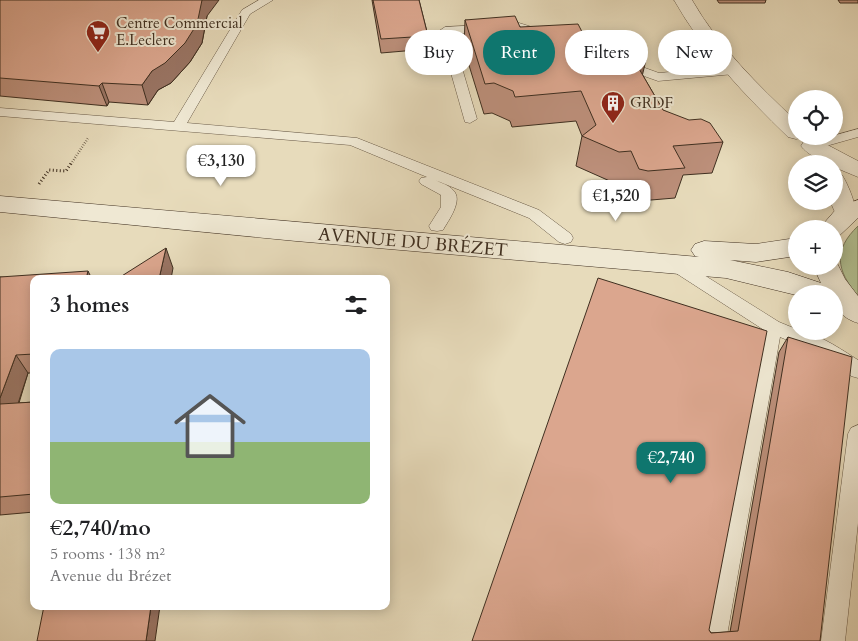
<!DOCTYPE html>
<html lang="en">
<head>
<meta charset="utf-8">
<style>
  :root { --surface:#fff; --page:#f6f6f6; --text:#202124; --muted:#757577; --accent:#0f766e }
  body { margin:0; font-family:Cardo,serif; background:var(--page); color:var(--text); height:100vh; display:flex; flex-direction:column; font-size:19px; white-space:nowrap }
  * { box-sizing:border-box; margin:0 }
  p { font-size:16px; color:var(--muted) }
  .icon { flex:none; width:28px; height:28px; fill:none; stroke:currentColor; stroke-width:2; stroke-linecap:round; stroke-linejoin:round }
  .map { position:relative; flex:1; overflow:hidden }
  .side { position:absolute; left:30px; top:275px; width:360px; height:335px; display:flex; flex-direction:column; background:var(--surface); border-radius:10px; box-shadow:0 2px 12px #0003 }
  .side>* { flex:none }
  .hud { position:absolute; left:405px; top:30px; width:378px; height:45px; display:flex; gap:10px }
  .controls { position:absolute; left:788px; top:90px; display:grid; gap:10px }
  .controls a { display:grid; place-items:center; width:55px; height:55px; border-radius:50%; background:var(--surface); box-shadow:0 2px 12px #0003; font-size:25px }
  .price { position:absolute; translate:-50% -42px; padding:0 11px; border-radius:10px; background:#fff; color:#222; font-size:16px; line-height:32px; filter:drop-shadow(0 1px 2px #0008) }
  .price::after { content:''; position:absolute; left:50%; top:30px; width:15px; height:11px; margin-left:-8px; background:inherit; clip-path:polygon(0 0,100% 0,50% 100%) }
  .price.current { background:var(--accent); color:#fff }
  ul { padding:0; list-style:none }
  li { display:grid; align-content:center; gap:10px; height:265px; padding:0 20px }
  li span { display:grid; place-items:center; height:155px; border-radius:10px; color:#555 }
  li>.icon { margin-inline-start:auto }
  span .icon { width:90px; height:90px; fill:#fffc; stroke-width:1 }
  li b { font-size:21px }
  h2 { display:flex; justify-content:space-between; align-items:center; height:60px; padding:0 20px; font-size:21px }
  .chip { padding:0 18px; border-radius:22px; background:var(--surface); box-shadow:0 2px 12px #0003; font-size:18px; line-height:45px }
  .chip.current { background:var(--accent); color:#fff }
  .map>svg:first-child { display:block }
</style>
</head>
<body>
<div class="map">
<svg width="858" height="641" viewBox="0 0 858 641">
  <rect width="100%" height="100%" fill="#e7dbbb"/>
  <filter id="stains"><feTurbulence type="fractalNoise" baseFrequency=".004" numOctaves="4"/><feColorMatrix values="0 0 0 0 .2 0 0 0 0 .09 0 0 0 0 .02 0 0 0 .5 -.17"/></filter>
  <radialGradient id="worn" r=".72"><stop offset=".6" stop-color="#630" stop-opacity="0"/><stop offset="1" stop-color="#630" stop-opacity=".3"/></radialGradient>
  <path fill="#b2c192" stroke="#787859" d="M 858,226 L 858,296 C 836,270 833,250 858,226 Z"/>
  <g fill="none" stroke-linecap="round" stroke-linejoin="round">
    <g stroke="#695a47" stroke-width="1">
      <g id="lane">
        <path d="M 259,0 L 273,0 L 250,14 L 187,123 L 357,138 L 539,210 L 571,234 L 573,238 L 571,242 L 565,244 L 559,242 L 529,218 L 435,180 C 441,183 449,185 453,190 C 464,200 448,221 443,230 L 437,231 L 431,230 L 429,226 L 441,207 L 441,195 L 421,184 L 419,181 L 421,178 L 427,177 L 350,145 L 0,116 L 0,108 L 174,122 L 242,10 Z"/>
        <path d="M 519,23 L 548,32 L 550,35 L 544,39 L 518,31 L 452,34 L 477,119 L 470,123 L 465,122 L 439,31 L 445,27 Z"/>
        <path d="M 620,59 L 659,73 L 734,66 L 740,70 L 734,74 L 658,81 L 616,66 L 614,63 L 616,60 Z"/>
        <path d="M 858,129 L 858,137 L 812,150 L 807,149 L 805,146 L 807,143 Z"/>
        <path d="M 674,258 L 680,260 L 779,322 L 796,329 L 796,331 C 815,331 842,350 858,360 L 858,378 L 851,376 L 848,372 L 813,351 L 780,337 L 726,641 L 702,641 L 764,330 L 668,268 L 666,264 L 668,260 Z"/>
        <path d="M 858,425 L 858,523 L 845,641 L 821,641 L 848,434 L 851,428 Z"/>
      </g>
    </g>
    <g stroke="#695a47" stroke-width="1">
      <g id="street">
        <path d="M 674,0 L 692,0 C 719,47 757,84 796,121 L 796,136 L 804,137 L 796,139 L 788,137 C 745,95 704,53 674,0 Z"/>
        <path d="M 812,139 L 820,141 L 858,161 L 858,177 L 834,167 L 834,164 C 824,164 807,154 801,146 L 804,141 Z"/>
        <path d="M 834,173 L 842,175 C 848,184 858,208 856,219 L 847,221 L 838,219 L 830,201 L 834,201 Z"/>
      </g>
    </g>
    <g stroke="#3f2f20" stroke-width="1">
      <g id="secondary">
        <path d="M 0,196 L 699,257 L 695,256 L 691,250 L 695,244 L 704,241 L 756,244 L 796,238 L 796,256 L 756,262 L 730,260 L 788,272 L 821,283 L 813,266 L 834,266 L 835,259 L 845,279 L 858,296 L 858,323 C 844,319 834,309 834,294 L 796,295 L 726,278 L 296,241 L 0,212 Z"/>
        <path d="M 858,200 L 858,218 L 840,235 L 834,237 L 834,229 L 819,229 L 838,207 Z"/>
      </g>
    </g>
    <path stroke="#3f2f20" stroke-width="2.5" stroke-dasharray="0.5 2" stroke-linecap="butt" d="M 71,164 L 88,138"/>
    <path stroke="#3f2f20" stroke-width="3" stroke-dasharray="1 2.5" stroke-linecap="butt" d="M 39,184 L 49,170 L 66,171 L 72,162"/>
    <use href="#lane" fill="#efe8d3" fill-rule="evenodd"/>
    <use href="#street" fill="#efe8d3" fill-rule="evenodd"/>
    <use href="#secondary" fill="#efe8d3" fill-rule="evenodd"/>
  </g>
  <g fill="#bc8f7a" stroke="#3f2f20">
    <path d="M 0,0 L 207,16 L 202,43 L 190,62 L 171,83 L 158,90 L 148,105 L 109,102 L 107,106 L 0,96 Z"/>
    <path d="M 372,0 L 419,0 L 428,36 L 428,49 L 381,53 Z"/>
    <path d="M 717,0 L 766,0 L 765,3 L 719,3 Z"/>
    <path d="M 838,0 L 858,0 L 858,3 L 840,3 Z"/>
    <path d="M 465,20 L 520,27 L 592,51 L 642,74 L 663,110 L 723,142 L 712,173 L 683,175 L 675,198 L 639,201 L 631,199 L 624,181 L 612,182 L 576,166 L 582,136 L 576,121 L 512,127 L 510,121 L 492,113 L 484,114 L 464,49 Z"/>
    <path d="M 0,277 L 34,279 L 34,373 L 28,373 L 19,403 L 34,402 L 34,512 L 0,515 Z"/>
    <path d="M 788,337 L 820,641 L 472,641 L 709,630 L 711,633 L 730,632 L 779,352 Z"/>
  </g>
  <g fill="#997463" stroke="#3f2f20">
    <path d="M 202,0 L 219,0 L 207,16 L 202,43 L 190,62 L 171,83 L 158,90 L 148,105 L 142,85 Z"/>
    <path d="M 646,60 L 639,89 L 638,67 Z"/>
    <path d="M 102,83 L 109,102 L 107,106 L 99,86 Z"/>
    <path d="M 166,248 L 173,268 L 171,279 L 159,279 Z"/>
    <path d="M 88,271 L 92,279 L 86,279 Z"/>
    <path d="M 16,355 L 28,373 L 12,422 L 0,406 L 0,398 Z"/>
    <path d="M 151,606 L 160,606 L 155,641 L 146,641 Z"/>
  </g>
  <g fill="#dba68e" stroke="#3f2f20">
    <path d="M 0,0 L 202,0 L 197,24 L 185,43 L 165,63 L 152,71 L 142,85 L 102,83 L 99,86 L 0,78 Z"/>
    <path d="M 373,0 L 419,0 L 428,36 L 381,39 Z"/>
    <path d="M 515,16 L 520,27 L 578,24 L 592,51 L 617,49 L 646,60 L 638,67 L 663,110 L 689,120 L 701,119 L 710,123 L 723,142 L 673,146 L 685,168 L 648,171 L 639,169 L 631,151 L 619,152 L 582,136 L 596,125 L 581,91 L 515,97 L 513,91 L 494,83 L 485,84 L 465,20 Z"/>
    <path d="M 166,248 L 159,279 L 117,279 Z"/>
    <path d="M 88,271 L 86,279 L 34,279 L 34,354 L 16,355 L 0,398 L 0,277 Z"/>
    <path d="M 598,278 L 767,331 L 709,630 L 711,633 L 738,631 L 788,337 L 852,357 L 820,641 L 472,641 Z"/>
    <path d="M 34,402 L 34,494 L 0,497 L 0,404 Z"/>
    <path d="M 44,606 L 151,606 L 146,641 L 37,641 Z"/>
  </g>
  <defs>
    <g id="supermarket-pin" transform="scale(1.25)"><path d="M0 17L-7.5 6A9.5 9.5 0 1 1 7.5 6Z" fill="#8f2418" stroke="#efe8d3"/><path d="M-6-5.5h2.5l.6 2H6L4.5 2H-2.5L-4.4-4H-6ZM-1.5 3.2a1.3 1.3 0 1 0 .1 0ZM3 3.2a1.3 1.3 0 1 0 .1 0Z" fill="#fff"/></g>
    <g id="building-pin" transform="scale(1.25)"><path d="M0 17L-7.5 6A9.5 9.5 0 1 1 7.5 6Z" fill="#8f2418" stroke="#efe8d3"/><path d="M-4-6H4V6H1V3H-1V6H-4ZM-2.5-4.3h1.7v1.8h-1.7ZM.8-4.3h1.7v1.8H.8ZM-2.5-1h1.7V.8h-1.7ZM.8-1h1.7V.8H.8Z" fill="#fff"/></g>
  </defs>
  <g fill-rule="evenodd">
    <use href="#supermarket-pin" x="98" y="32"/>
    <use href="#building-pin" x="613" y="103"/>
  </g>
  <g text-anchor="middle" stroke-width="4" stroke-linejoin="round" paint-order="stroke">
    <g font-size="15" fill="#3f2f20" stroke="#efe8d3" text-anchor="start">
      <text x="116" y="28">Centre Commercial<tspan x="116" dy="17">E.Leclerc</tspan></text>
      <text x="630" y="108">GRDF</text>
    </g>
    <g font-size="18" fill="#3f2f20" stroke="#efe8d3">
      <text transform="translate(413 242) rotate(5)" y="6">AVENUE DU BRÉZET</text>
    </g>
  </g>
  <rect width="100%" height="100%" filter="url(#stains)"/>
  <rect width="100%" height="100%" fill="url(#worn)"/>
</svg>
<div class="controls">
<a><svg class="icon" aria-label="locate" viewBox="0 0 24 24"><circle cx="12" cy="12" r="6"/><path d="M12 2v4M12 18v4M2 12h4M18 12h4"/></svg></a>
<a><svg class="icon" aria-label="layers" viewBox="0 0 24 24"><path d="M12 4l9 5-9 5-9-5zM3 14l9 5 9-5"/></svg></a>
<a>+</a>
<a>−</a>
</div>
<b class="price" style="left:221px;top:187px">€3,130</b>
<b class="price" style="left:616px;top:222px">€1,520</b>
<b class="price current" style="left:671px;top:484px">€2,740</b>
<div class="hud">
<a class="chip">Buy</a>
<a class="chip current">Rent</a>
<a class="chip">Filters</a>
<a class="chip">New</a>
</div>
<section class="side">
<h2>3 homes<svg class="icon" aria-label="filters" viewBox="0 0 24 24"><path d="M4 7h16M4 17h16"/><circle cx="9" cy="7" r="2"/><circle cx="15" cy="17" r="2"/></svg></h2>
<ul>
<li><span style="background:linear-gradient(#a9c7e8 60%,#8fb573 0)"><svg class="icon" aria-label="home" viewBox="0 0 24 24"><path d="M3 11l9-7 9 7M6 9v11h12V9"/></svg></span><div><b>€2,740/mo</b><p>5 rooms · 138 m²</p><p>Avenue du Brézet</p></div></li>
</ul>
</section>
</div>
</body>
</html>
